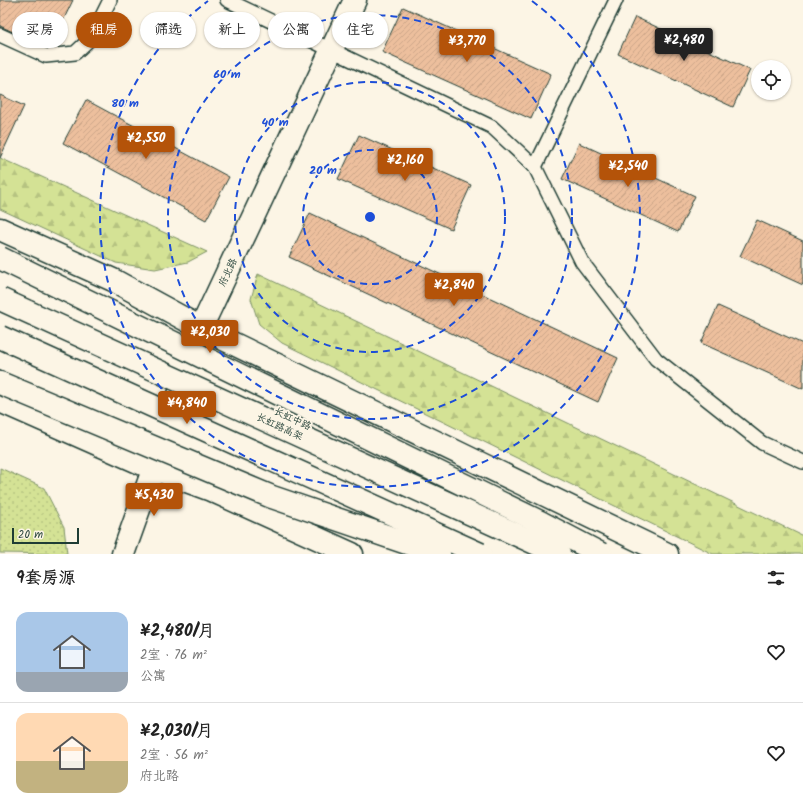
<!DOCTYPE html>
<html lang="zh">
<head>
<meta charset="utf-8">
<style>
  :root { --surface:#fff; --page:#f2f2f2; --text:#222; --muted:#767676; --line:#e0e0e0; --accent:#b45309 }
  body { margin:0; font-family:Kalam,"LXGW WenKai TC",sans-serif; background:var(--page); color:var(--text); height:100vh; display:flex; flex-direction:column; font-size:15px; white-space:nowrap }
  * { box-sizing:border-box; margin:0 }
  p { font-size:13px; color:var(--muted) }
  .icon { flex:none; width:22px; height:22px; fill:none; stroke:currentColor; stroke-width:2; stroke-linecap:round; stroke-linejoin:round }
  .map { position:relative; height:554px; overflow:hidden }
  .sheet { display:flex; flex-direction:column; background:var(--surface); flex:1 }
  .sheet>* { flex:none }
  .banner { position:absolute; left:12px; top:12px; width:400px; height:36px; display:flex; gap:8px }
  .fabs { position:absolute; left:751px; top:60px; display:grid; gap:8px }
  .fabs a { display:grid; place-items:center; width:40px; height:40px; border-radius:50%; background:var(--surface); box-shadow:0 1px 3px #0004; font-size:20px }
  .scale { position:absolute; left:12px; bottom:10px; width:67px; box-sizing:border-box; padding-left:4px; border:2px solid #1f3d34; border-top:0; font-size:11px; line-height:14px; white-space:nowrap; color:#1f3d34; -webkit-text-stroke:3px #fcf5e5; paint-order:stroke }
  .price { position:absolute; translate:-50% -34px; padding:0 9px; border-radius:4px; background:var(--accent); color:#fff; font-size:13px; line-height:26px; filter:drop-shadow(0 1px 2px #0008) }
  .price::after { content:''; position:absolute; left:50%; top:24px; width:12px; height:9px; margin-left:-6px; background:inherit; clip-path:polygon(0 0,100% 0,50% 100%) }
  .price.active { background:#222; color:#fff }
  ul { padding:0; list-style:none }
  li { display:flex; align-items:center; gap:12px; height:100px; padding:0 16px }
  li+li { border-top:1px solid var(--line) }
  li span { display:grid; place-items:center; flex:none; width:112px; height:80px; border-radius:12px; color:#555 }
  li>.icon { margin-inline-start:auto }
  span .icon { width:48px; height:48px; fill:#fffc; stroke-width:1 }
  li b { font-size:17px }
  h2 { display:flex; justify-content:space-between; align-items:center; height:48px; padding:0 16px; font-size:17px }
  .chip { padding:0 14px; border-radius:18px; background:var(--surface); box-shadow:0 1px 3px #0004; font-size:14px; line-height:36px }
  .chip.active { background:var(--accent); color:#fff }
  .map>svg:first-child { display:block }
</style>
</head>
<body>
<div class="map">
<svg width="803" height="554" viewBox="0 0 803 554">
  <defs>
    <pattern id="forest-firs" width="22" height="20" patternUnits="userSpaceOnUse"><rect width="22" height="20" fill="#d4e295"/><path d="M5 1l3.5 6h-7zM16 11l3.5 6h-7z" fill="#b6c381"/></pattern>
    <pattern id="park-dots" width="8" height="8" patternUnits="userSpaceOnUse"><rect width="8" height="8" fill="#d4e295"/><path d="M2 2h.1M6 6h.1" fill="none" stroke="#b6c381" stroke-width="1.8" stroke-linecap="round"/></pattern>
    <pattern id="building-hatch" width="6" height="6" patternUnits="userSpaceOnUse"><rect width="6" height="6" fill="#edbf9d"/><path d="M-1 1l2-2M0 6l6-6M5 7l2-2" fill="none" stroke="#cba588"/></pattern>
  </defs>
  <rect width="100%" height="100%" fill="#fcf5e5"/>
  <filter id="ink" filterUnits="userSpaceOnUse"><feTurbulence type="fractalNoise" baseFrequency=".025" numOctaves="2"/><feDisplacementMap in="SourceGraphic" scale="8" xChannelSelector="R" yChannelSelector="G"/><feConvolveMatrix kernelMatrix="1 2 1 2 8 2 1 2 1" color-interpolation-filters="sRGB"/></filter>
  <g filter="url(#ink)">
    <g fill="url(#forest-firs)" stroke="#7a9064">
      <path d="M 0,158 L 207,252 L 188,262 L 155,269 L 116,263 L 0,209 Z"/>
      <path d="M 258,274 L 803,536 L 803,554 L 713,554 L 282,343 L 259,324 L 251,299 Z"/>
    </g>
    <path fill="url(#park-dots)" stroke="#7a9064" d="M 0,468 L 44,488 L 64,527 L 67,554 L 0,553 Z"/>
    <g fill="url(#building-hatch)" stroke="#1f3d34">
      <path d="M 0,0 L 73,0 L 50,48 L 47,48 L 0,26 Z"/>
      <path d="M 403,7 L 551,74 L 531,119 L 382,52 Z"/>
      <path d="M 635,17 L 750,70 L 733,107 L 618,54 Z"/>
      <path d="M 0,95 L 24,106 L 0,158 Z"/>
      <path d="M 86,100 L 229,177 L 206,220 L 63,143 Z"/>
      <path d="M 359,135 L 471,185 L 451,229 L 338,179 Z"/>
      <path d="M 579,143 L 695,196 L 678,232 L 562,179 Z"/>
      <path d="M 310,213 L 618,358 L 598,402 L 289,257 Z"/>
      <path d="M 757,220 L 803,241 L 803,285 L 740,256 Z"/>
      <path d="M 718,306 L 803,344 L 803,389 L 701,343 Z"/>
    </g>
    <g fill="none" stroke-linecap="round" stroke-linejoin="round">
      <g stroke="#1f3d34" stroke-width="16">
        <g id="service">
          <path d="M 227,0 L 492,127 L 535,167 L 582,262 L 656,359 L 762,443 L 803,462"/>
          <path d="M 0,35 L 46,56 L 75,53 L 91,38 L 110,0"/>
          <path d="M 535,167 L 616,0"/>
        </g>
      </g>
      <g stroke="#1f3d34" stroke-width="25">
        <path id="tertiary" d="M 123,554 L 167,431 L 201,328 L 355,0"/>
      </g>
      <g stroke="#1f3d34" stroke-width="25">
        <g id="primary">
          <path d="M 0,229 L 113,280 L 201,328 L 667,554"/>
          <path d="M 0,277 L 187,369 L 486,507"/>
          <path d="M 0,358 L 386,527"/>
          <path d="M 0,401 L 154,469 L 211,490 L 352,554"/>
        </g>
      </g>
      <use href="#service" stroke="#fcf5e5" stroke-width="13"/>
      <use href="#tertiary" stroke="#fcf5e5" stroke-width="22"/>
      <use href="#primary" stroke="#fcf5e5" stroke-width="22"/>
      <g stroke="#1f3d34" stroke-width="25" stroke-linecap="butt">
        <g id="trunk-bridge">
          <path d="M 0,258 L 542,523 L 601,554"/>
          <path d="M 0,299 L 559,554"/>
          <path d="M 0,337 L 480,554"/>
          <path d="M 0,383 L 272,497 L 439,554"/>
        </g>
      </g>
      <use href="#trunk-bridge" stroke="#fcf5e5" stroke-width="22"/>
    </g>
  </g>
  <g fill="none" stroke="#1d4ed8" stroke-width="2" stroke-dasharray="7 5">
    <circle cx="370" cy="217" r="67"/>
    <circle cx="370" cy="217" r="135"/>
    <circle cx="370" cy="217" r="202"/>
    <path d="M532 1A270 270 0 1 1 208 1"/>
  </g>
  <g text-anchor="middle" stroke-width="3.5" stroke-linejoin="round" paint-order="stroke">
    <g font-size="10" fill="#1f3d34" stroke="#fcf5e5">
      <text transform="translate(227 272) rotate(-65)" y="4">府北路</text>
      <text transform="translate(293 418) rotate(25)" y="4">长虹中路</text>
      <text transform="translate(280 426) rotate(25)" y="4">长虹路高架</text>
    </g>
  </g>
  <circle cx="370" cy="217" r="6" fill="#1d4ed8" stroke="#fcf5e5" stroke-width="2"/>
  <g font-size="12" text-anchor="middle" font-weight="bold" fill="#1d4ed8" stroke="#fcf5e5" stroke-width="3.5" stroke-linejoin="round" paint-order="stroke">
    <text x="227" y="78">60 m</text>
    <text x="125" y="107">80 m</text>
    <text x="275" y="126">40 m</text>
    <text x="323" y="174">20 m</text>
  </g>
</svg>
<div class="fabs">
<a><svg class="icon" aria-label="locate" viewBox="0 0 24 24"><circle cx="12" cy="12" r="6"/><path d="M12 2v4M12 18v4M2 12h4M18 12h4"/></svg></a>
</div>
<div class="scale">20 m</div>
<b class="price active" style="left:684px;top:62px">¥2,480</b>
<b class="price" style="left:467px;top:63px">¥3,770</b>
<b class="price" style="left:146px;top:160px">¥2,550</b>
<b class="price" style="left:405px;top:182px">¥2,160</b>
<b class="price" style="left:628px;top:188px">¥2,540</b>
<b class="price" style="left:454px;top:307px">¥2,840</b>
<b class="price" style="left:210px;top:354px">¥2,030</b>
<b class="price" style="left:187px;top:425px">¥4,840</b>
<b class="price" style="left:154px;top:517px">¥5,430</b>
<div class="banner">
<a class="chip">买房</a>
<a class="chip active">租房</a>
<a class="chip">筛选</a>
<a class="chip">新上</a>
<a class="chip">公寓</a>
<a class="chip">住宅</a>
</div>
</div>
<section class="sheet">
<h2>9套房源<svg class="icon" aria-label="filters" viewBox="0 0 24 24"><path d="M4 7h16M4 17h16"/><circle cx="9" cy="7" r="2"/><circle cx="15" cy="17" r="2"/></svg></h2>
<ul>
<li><span style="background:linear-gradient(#a9c7e8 75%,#9aa5b1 0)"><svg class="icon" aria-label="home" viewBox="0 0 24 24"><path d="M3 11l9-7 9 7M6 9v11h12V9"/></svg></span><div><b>¥2,480/月</b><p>2室 · 76 m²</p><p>公寓</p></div><svg class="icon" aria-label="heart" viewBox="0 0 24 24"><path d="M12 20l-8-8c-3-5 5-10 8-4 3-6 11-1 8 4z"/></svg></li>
<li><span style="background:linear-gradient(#ffd9b3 60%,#c2b280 0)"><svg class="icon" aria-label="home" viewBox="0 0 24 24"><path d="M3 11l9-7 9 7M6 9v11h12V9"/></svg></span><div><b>¥2,030/月</b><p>2室 · 56 m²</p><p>府北路</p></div><svg class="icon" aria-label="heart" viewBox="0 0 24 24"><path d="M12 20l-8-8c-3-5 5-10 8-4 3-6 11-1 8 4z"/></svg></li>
</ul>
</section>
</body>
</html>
